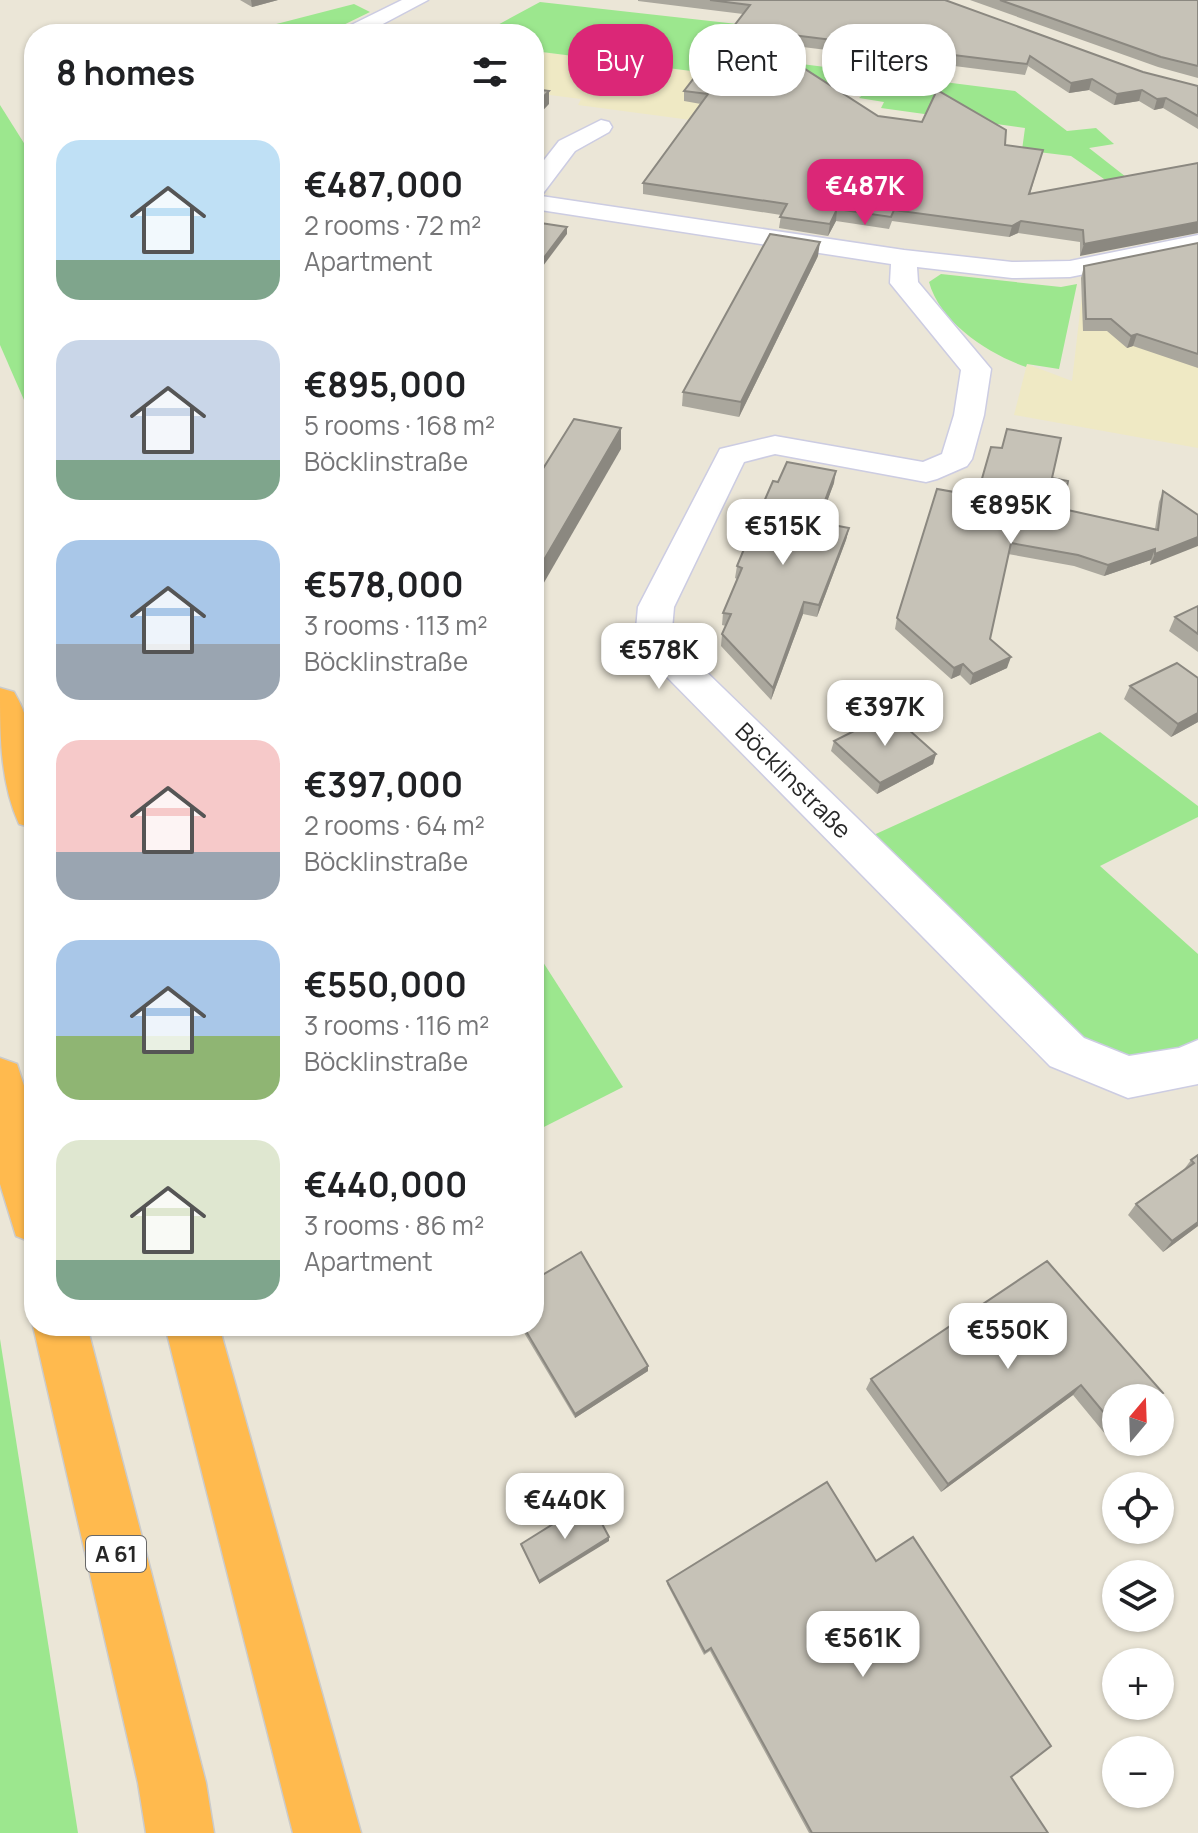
<!DOCTYPE html>
<html lang="en">
<head>
<meta charset="utf-8">
<style>
  :root { --surface:#fff; --page:#f6f6f6; --text:#202124; --muted:#757577; --accent:#db2777 }
  body { margin:0; font-family:Manrope,sans-serif; background:var(--page); color:var(--text); height:100vh; display:flex; flex-direction:column; font-size:30px; white-space:nowrap }
  * { box-sizing:border-box; margin:0 }
  p { font-size:26px; color:var(--muted) }
  .icon { flex:none; width:44px; height:44px; fill:none; stroke:currentColor; stroke-width:2; stroke-linecap:round; stroke-linejoin:round }
  .map { position:relative; flex:1; overflow:hidden }
  .sheet { position:absolute; left:24px; top:24px; width:520px; height:1312px; display:flex; flex-direction:column; background:var(--surface); border-radius:32px; box-shadow:0 2px 6px #0004 }
  .sheet>* { flex:none }
  .banner { position:absolute; left:568px; top:24px; width:510px; height:72px; display:flex; gap:16px }
  .needle { width:52px; rotate:19deg }
  .buttons { position:absolute; left:1102px; top:1384px; display:grid; gap:16px }
  .buttons a { display:grid; place-items:center; width:72px; height:72px; border-radius:50%; background:var(--surface); box-shadow:0 2px 6px #0004; font-size:40px }
  .price { position:absolute; translate:-50% -68px; padding:0 18px; border-radius:16px; background:#fff; color:#222; font-size:26px; line-height:52px; filter:drop-shadow(0 2px 4px #0008) }
  .price::after { content:''; position:absolute; left:50%; top:48px; width:24px; height:18px; margin-left:-12px; background:inherit; clip-path:polygon(0 0,100% 0,50% 100%) }
  .price.selected { background:var(--accent); color:#fff }
  ul { padding:0; list-style:none }
  li { display:flex; align-items:center; gap:24px; height:200px; padding:0 32px }
  li span { display:grid; place-items:center; flex:none; width:224px; height:160px; border-radius:24px; color:#555 }
  li>.icon { margin-inline-start:auto }
  span .icon { width:96px; height:96px; fill:#fffc; stroke-width:1 }
  li b { font-size:34px }
  h2 { display:flex; justify-content:space-between; align-items:center; height:96px; padding:0 32px; font-size:34px }
  .chip { padding:0 28px; border-radius:32px; background:var(--surface); box-shadow:0 2px 6px #0004; font-size:28px; line-height:72px }
  .chip.selected { background:var(--accent); color:#fff }
  .map>svg:first-child { display:block }
</style>
</head>
<body>
<div class="map">
<svg width="1198" height="1833" viewBox="0 0 1198 1833">
  <rect width="100%" height="100%" fill="#ebe6d7"/>
  <g fill="#efe9c4">
    <path d="M 534,51 L 776,82 L 779,78 L 852,87 L 847,95 L 799,104 L 781,132 L 578,105 L 581,99 L 534,93 Z"/>
    <path d="M 1198,259 L 1198,448 L 1014,415 L 1027,364 L 1072,381 L 1083,286 Z"/>
  </g>
  <g fill="#9ce78e">
    <path d="M 540,2 L 781,29 L 762,59 L 1015,91 L 1067,131 L 1096,128 L 1114,144 L 1089,148 L 1135,184 L 1114,186 L 1071,156 L 1022,150 L 1025,128 L 881,108 L 884,102 L 859,98 L 876,83 L 852,87 L 779,78 L 777,82 L 534,51 L 534,34 L 481,34 Z"/>
    <path d="M 354,4 L 370,12 L 325,34 L 238,34 Z"/>
    <path d="M 0,105 L 34,159 L 34,423 L 0,345 Z"/>
    <path d="M 941,274 L 1061,287 L 1077,284 L 1059,369 L 1027,364 L 1026,367 C 989,354 940,323 929,282 Z"/>
    <path d="M 1100,732 L 1198,806 L 1198,817 L 1100,866 L 1198,954 L 1198,1040 L 1172,1055 L 1153,1060 L 1091,1051 L 867,838 Z"/>
    <path d="M 534,948 L 623,1087 L 534,1132 Z"/>
    <path d="M 0,1339 L 78,1833 L 0,1833 Z"/>
  </g>
  <g fill="none" stroke-linecap="round" stroke-linejoin="round">
    <g stroke="#cccce2" stroke-width="3">
      <g id="minor">
        <path d="M 402,0 L 428,0 L 364,34 L 338,34 L 341,30 Z"/>
        <path d="M 601,120 L 609,122 L 612,127 L 609,132 L 575,151 L 541,196 L 904,250 L 1012,262 L 1070,261 L 1198,235 L 1198,251 L 1070,277 L 1012,278 L 917,267 L 918,282 L 991,369 L 984,415 L 972,459 L 967,466 L 937,479 L 926,482 L 775,454 L 744,462 L 674,607 L 672,629 L 691,657 L 1084,1038 L 1129,1056 L 1179,1048 L 1198,1040 L 1198,1084 L 1128,1098 L 1050,1066 L 665,675 L 636,629 L 638,607 L 720,449 L 775,436 L 923,462 L 942,454 L 954,415 L 961,370 L 890,283 L 891,264 L 534,209 L 534,173 L 559,141 Z"/>
      </g>
    </g>
    <g stroke="#cbcbcb" stroke-width="3">
      <g id="motorway">
        <path d="M 0,688 L 14,692 C 39,733 34,782 34,828 L 19,824 C 0,782 0,734 0,688 Z"/>
        <path d="M 0,1058 L 17,1064 L 34,1117 L 34,1243 L 16,1236 L 0,1184 Z"/>
        <path d="M 34,1323 L 34,1326 L 87,1326 L 206,1783 L 214,1833 L 146,1833 L 138,1783 L 33,1326 Z"/>
        <path d="M 165,1326 L 219,1326 L 361,1833 L 293,1833 Z"/>
      </g>
    </g>
    <use href="#minor" fill="#fff" fill-rule="evenodd"/>
    <use href="#motorway" fill="#ffba4e" fill-rule="evenodd"/>
  </g>
  <g fill="#aaa79d">
    <path d="M 240,0 L 278,0 L 252,7 Z"/>
    <path d="M 638,0 L 945,0 L 1143,72 L 1198,86 L 1198,129 L 1163,108 L 1154,110 L 1139,101 L 1114,105 L 1089,90 L 1069,93 L 1028,66 L 1025,75 L 763,42 L 878,116 L 1005,145 L 1043,150 L 1030,194 L 1198,163 L 1080,256 L 1080,242 L 1018,233 L 1009,237 L 892,221 L 889,229 L 836,221 L 828,236 L 779,228 L 781,215 L 643,194 L 643,183 L 701,104 L 684,101 L 684,91 L 743,14 L 638,1 Z"/>
    <path d="M 970,0 L 1198,0 L 1198,78 L 1158,67 Z"/>
    <path d="M 1198,243 L 1198,368 L 1133,346 L 1127,348 L 1107,331 L 1083,331 L 1081,278 L 1084,266 Z"/>
    <path d="M 818,256 L 739,417 L 682,406 L 683,392 Z"/>
    <path d="M 1052,478 L 1063,509 L 1155,529 L 1159,502 L 1163,491 L 1198,515 L 1150,565 L 1151,560 L 1104,576 L 1074,566 L 1008,554 L 990,639 L 1007,668 L 970,685 L 960,675 L 951,679 L 895,629 L 897,618 L 977,496 Z"/>
    <path d="M 834,483 L 822,514 L 829,524 L 849,528 L 846,540 L 817,617 L 803,614 L 771,700 L 721,646 L 722,634 L 726,626 L 722,625 L 723,613 L 737,579 L 735,578 L 737,566 Z"/>
    <path d="M 1198,606 L 1198,652 L 1169,631 L 1175,617 Z"/>
    <path d="M 1198,678 L 1198,722 L 1171,737 L 1124,699 L 1130,686 Z"/>
    <path d="M 834,741 L 936,754 L 933,764 L 877,794 L 831,751 Z"/>
    <path d="M 1198,1155 L 1198,1226 L 1163,1252 L 1128,1215 L 1136,1204 L 1182,1172 L 1191,1160 Z"/>
    <path d="M 1047,1261 L 1163,1393 L 1158,1398 L 1116,1398 L 1116,1428 L 1106,1435 L 1073,1395 L 941,1492 L 866,1389 L 871,1379 Z"/>
    <path d="M 520,1326 L 534,1326 L 648,1371 L 575,1418 Z"/>
    <path d="M 667,1581 L 1011,1777 L 1048,1833 L 809,1833 L 710,1651 L 704,1655 L 667,1584 Z"/>
  </g>
  <g fill="#8b8880">
    <path d="M 251,0 L 278,0 L 252,7 Z"/>
    <path d="M 1092,79 L 1089,90 L 1069,93 L 1071,83 Z"/>
    <path d="M 1142,90 L 1139,101 L 1114,105 L 1117,94 Z"/>
    <path d="M 549,91 L 549,104 L 534,120 L 534,107 Z"/>
    <path d="M 1166,98 L 1163,108 L 1154,110 L 1157,99 Z"/>
    <path d="M 837,209 L 836,221 L 828,236 L 830,224 Z"/>
    <path d="M 1021,221 L 1018,233 L 1009,237 L 1012,226 Z"/>
    <path d="M 1198,222 L 1198,233 L 1080,256 L 1084,244 Z"/>
    <path d="M 567,227 L 567,234 L 534,278 L 534,271 Z"/>
    <path d="M 820,242 L 818,256 L 739,417 L 741,402 Z"/>
    <path d="M 1137,334 L 1133,346 L 1127,348 L 1131,336 Z"/>
    <path d="M 621,428 L 621,449 L 534,600 L 534,577 Z"/>
    <path d="M 836,471 L 834,483 L 818,526 L 820,514 Z"/>
    <path d="M 849,528 L 846,540 L 817,617 L 819,605 Z"/>
    <path d="M 1198,537 L 1198,546 L 1150,565 L 1155,554 Z"/>
    <path d="M 1155,549 L 1151,560 L 1104,576 L 1108,565 Z"/>
    <path d="M 804,602 L 803,614 L 771,700 L 773,688 Z"/>
    <path d="M 1011,657 L 1007,668 L 970,685 L 973,674 Z"/>
    <path d="M 963,664 L 960,675 L 951,679 L 954,668 Z"/>
    <path d="M 1198,713 L 1198,722 L 1171,737 L 1178,724 Z"/>
    <path d="M 936,754 L 933,764 L 877,794 L 880,783 Z"/>
    <path d="M 1198,1222 L 1198,1226 L 1163,1252 L 1172,1241 Z"/>
    <path d="M 648,1366 L 648,1371 L 575,1418 L 575,1414 Z"/>
    <path d="M 1081,1385 L 1073,1395 L 941,1492 L 948,1484 Z"/>
    <path d="M 609,1537 L 609,1541 L 539,1584 L 539,1581 Z"/>
  </g>
  <g fill="#c6c2b7" stroke="#8b8880" stroke-width="2">
    <path d="M 710,0 L 945,0 L 1143,72 L 1198,86 L 1198,116 L 1166,98 L 1157,99 L 1142,90 L 1117,94 L 1092,79 L 1071,83 L 1030,56 L 1027,64 L 743,29 L 878,116 L 922,122 L 937,90 L 1006,130 L 1005,145 L 1043,150 L 1029,194 L 1198,163 L 1198,222 L 1084,244 L 1083,230 L 1021,221 L 1012,226 L 894,210 L 891,217 L 837,209 L 830,224 L 780,217 L 787,204 L 643,183 L 708,94 L 684,91 L 750,5 Z"/>
    <path d="M 1000,0 L 1198,0 L 1198,66 L 1161,57 Z"/>
    <path d="M 534,89 L 549,91 L 534,107 Z"/>
    <path d="M 534,222 L 567,227 L 534,271 Z"/>
    <path d="M 770,234 L 820,242 L 741,402 L 683,392 Z"/>
    <path d="M 1198,243 L 1198,354 L 1137,334 L 1131,336 L 1111,319 L 1086,319 L 1084,266 Z"/>
    <path d="M 574,419 L 621,428 L 534,577 L 534,483 Z"/>
    <path d="M 1007,429 L 1061,438 L 1052,478 L 1068,481 L 1063,509 L 1158,530 L 1163,491 L 1198,515 L 1198,537 L 1155,554 L 1155,549 L 1108,565 L 1078,555 L 1011,543 L 990,639 L 1011,657 L 973,674 L 963,664 L 954,668 L 897,618 L 937,489 L 977,496 L 991,447 L 1002,448 Z"/>
    <path d="M 787,462 L 836,471 L 820,514 L 831,516 L 828,524 L 849,528 L 819,605 L 804,602 L 773,688 L 722,634 L 731,614 L 723,613 L 742,568 L 737,566 L 756,520 L 773,481 L 778,482 Z"/>
    <path d="M 1198,606 L 1198,634 L 1175,617 Z"/>
    <path d="M 1177,663 L 1198,678 L 1198,713 L 1178,724 L 1130,686 Z"/>
    <path d="M 890,713 L 936,754 L 880,783 L 834,741 Z"/>
    <path d="M 1198,1155 L 1198,1222 L 1172,1241 L 1136,1204 L 1194,1163 L 1191,1160 Z"/>
    <path d="M 581,1252 L 648,1366 L 575,1414 L 523,1326 L 534,1326 L 534,1280 Z"/>
    <path d="M 1047,1261 L 1163,1393 L 1156,1398 L 1116,1398 L 1115,1426 L 1081,1385 L 948,1484 L 871,1379 Z"/>
    <path d="M 827,1482 L 876,1561 L 913,1537 L 1051,1746 L 1011,1777 L 1048,1833 L 812,1833 L 711,1648 L 705,1652 L 667,1581 Z"/>
    <path d="M 590,1501 L 609,1537 L 539,1581 L 521,1544 Z"/>
  </g>
  <g text-anchor="middle" stroke-width="6" stroke-linejoin="round" paint-order="stroke">
    <rect fill="#fff" stroke="#686868" stroke-width="2" x="86" y="1536" width="60" height="36" rx="6"/>
    <g font-size="22" font-weight="bold" fill="#272727">
      <text x="116" y="1562">A 61</text>
    </g>
    <g font-size="24" fill="#272727" stroke="#fff">
      <text transform="translate(793 781) rotate(45)" y="8">Böcklinstraße</text>
    </g>
  </g>
</svg>
<div class="buttons">
<a><svg class="needle" viewBox="-14 -14 28 28"><path d="M0-13l5 13h-10z" fill="#e53935"/><path d="M0 13l5-13h-10z" fill="#757577"/></svg></a>
<a><svg class="icon" aria-label="locate" viewBox="0 0 24 24"><circle cx="12" cy="12" r="6"/><path d="M12 2v4M12 18v4M2 12h4M18 12h4"/></svg></a>
<a><svg class="icon" aria-label="layers" viewBox="0 0 24 24"><path d="M12 4l9 5-9 5-9-5zM3 14l9 5 9-5"/></svg></a>
<a>+</a>
<a>−</a>
</div>
<b class="price selected" style="left:865px;top:227px">€487K</b>
<b class="price" style="left:1011px;top:546px">€895K</b>
<b class="price" style="left:783px;top:567px">€515K</b>
<b class="price" style="left:659px;top:691px">€578K</b>
<b class="price" style="left:885px;top:748px">€397K</b>
<b class="price" style="left:1008px;top:1371px">€550K</b>
<b class="price" style="left:565px;top:1541px">€440K</b>
<b class="price" style="left:863px;top:1679px">€561K</b>
<div class="banner">
<a class="chip selected">Buy</a>
<a class="chip">Rent</a>
<a class="chip">Filters</a>
</div>
<section class="sheet">
<h2>8 homes<svg class="icon" aria-label="filters" viewBox="0 0 24 24"><path d="M4 7h16M4 17h16"/><circle cx="9" cy="7" r="2"/><circle cx="15" cy="17" r="2"/></svg></h2>
<ul>
<li><span style="background:linear-gradient(#bfe0f5 75%,#7fa58c 0)"><svg class="icon" aria-label="home" viewBox="0 0 24 24"><path d="M3 11l9-7 9 7M6 9v11h12V9"/></svg></span><div><b>€487,000</b><p>2 rooms · 72 m²</p><p>Apartment</p></div></li>
<li><span style="background:linear-gradient(#c9d6e8 75%,#7fa58c 0)"><svg class="icon" aria-label="home" viewBox="0 0 24 24"><path d="M3 11l9-7 9 7M6 9v11h12V9"/></svg></span><div><b>€895,000</b><p>5 rooms · 168 m²</p><p>Böcklinstraße</p></div></li>
<li><span style="background:linear-gradient(#a9c7e8 65%,#9aa5b1 0)"><svg class="icon" aria-label="home" viewBox="0 0 24 24"><path d="M3 11l9-7 9 7M6 9v11h12V9"/></svg></span><div><b>€578,000</b><p>3 rooms · 113 m²</p><p>Böcklinstraße</p></div></li>
<li><span style="background:linear-gradient(#f6c9c9 70%,#9aa5b1 0)"><svg class="icon" aria-label="home" viewBox="0 0 24 24"><path d="M3 11l9-7 9 7M6 9v11h12V9"/></svg></span><div><b>€397,000</b><p>2 rooms · 64 m²</p><p>Böcklinstraße</p></div></li>
<li><span style="background:linear-gradient(#a9c7e8 60%,#8fb573 0)"><svg class="icon" aria-label="home" viewBox="0 0 24 24"><path d="M3 11l9-7 9 7M6 9v11h12V9"/></svg></span><div><b>€550,000</b><p>3 rooms · 116 m²</p><p>Böcklinstraße</p></div></li>
<li><span style="background:linear-gradient(#dfe7d0 75%,#7fa58c 0)"><svg class="icon" aria-label="home" viewBox="0 0 24 24"><path d="M3 11l9-7 9 7M6 9v11h12V9"/></svg></span><div><b>€440,000</b><p>3 rooms · 86 m²</p><p>Apartment</p></div></li>
</ul>
</section>
</div>
</body>
</html>
